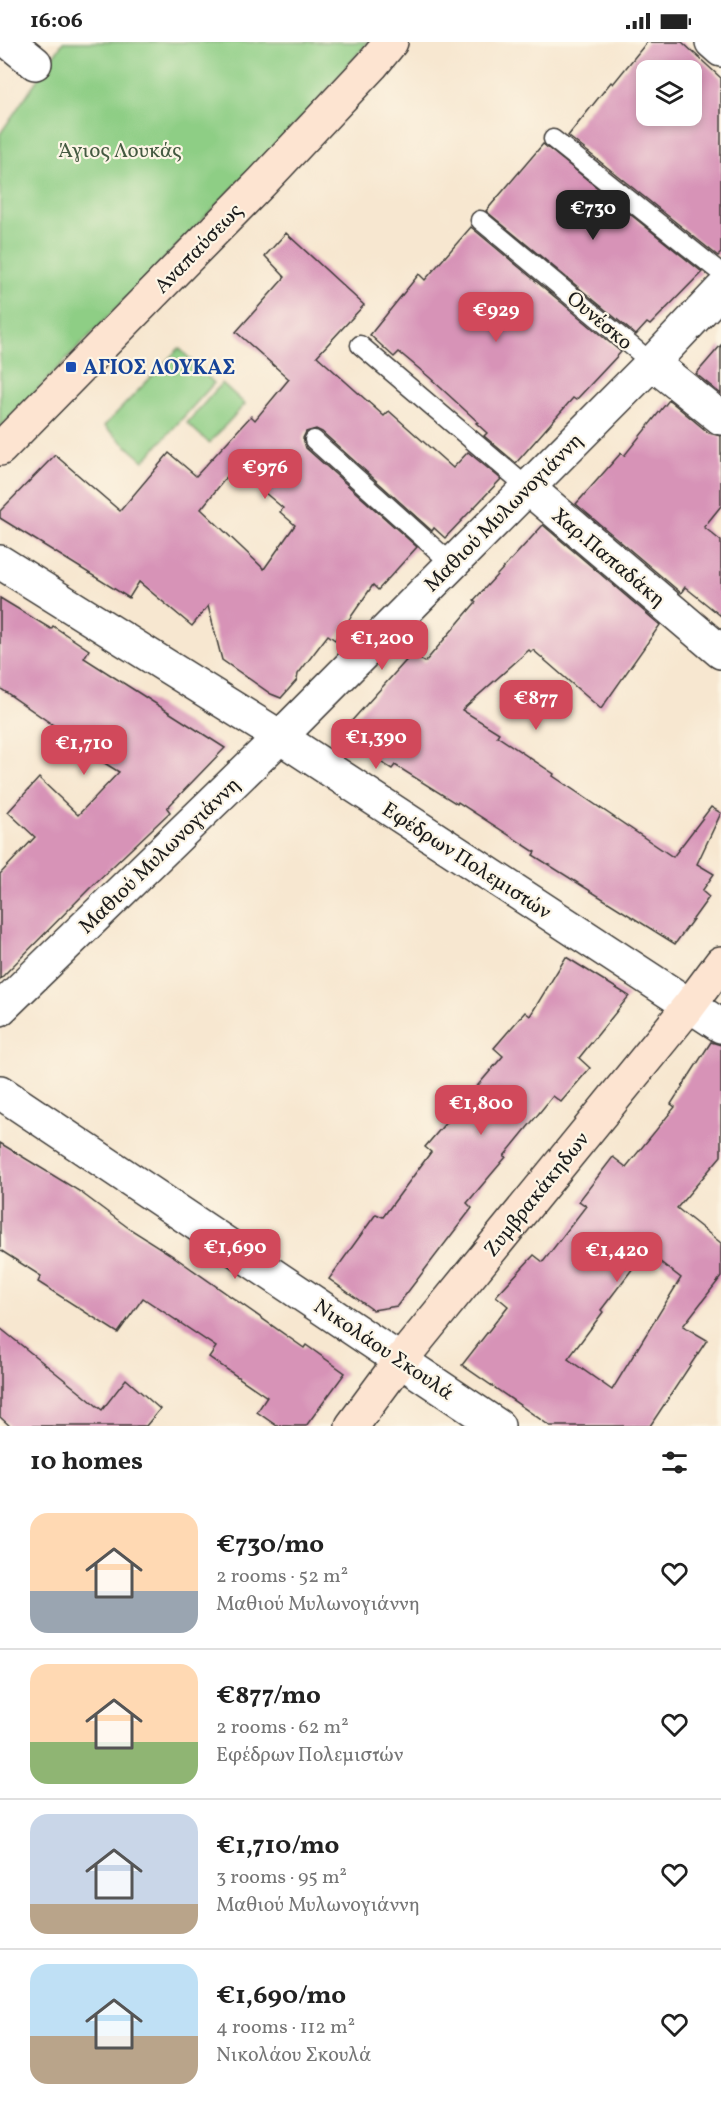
<!DOCTYPE html>
<html lang="en">
<head>
<meta charset="utf-8">
<style>
  :root { --surface:#fff; --page:#f6f6f6; --text:#222; --muted:#767676; --line:#e0e0e0; --accent:#d1495b }
  body { margin:0; font-family:Vollkorn,serif; background:var(--page); color:var(--text); height:100vh; display:flex; flex-direction:column; font-size:22px; white-space:nowrap }
  * { box-sizing:border-box; margin:0 }
  p { font-size:20px; color:var(--muted) }
  .icon { flex:none; width:33px; height:33px; fill:none; stroke:currentColor; stroke-width:2; stroke-linecap:round; stroke-linejoin:round }
  .map { position:relative; height:1384px; overflow:hidden }
  .drawer { display:flex; flex-direction:column; background:var(--surface); flex:1 }
  .drawer>* { flex:none }
  .fabs { position:absolute; left:636px; top:18px; display:grid; gap:12px }
  .fabs a { display:grid; place-items:center; width:66px; height:66px; border-radius:12px; background:var(--surface); box-shadow:0 3px 9px #0003; font-size:30px }
  .price { position:absolute; translate:-50% -51px; padding:0 14px; border-radius:12px; background:var(--accent); color:#fff; font-size:20px; line-height:39px; filter:drop-shadow(0 2px 3px #0008) }
  .price::after { content:''; position:absolute; left:50%; top:36px; width:18px; height:14px; margin-left:-9px; background:inherit; clip-path:polygon(0 0,100% 0,50% 100%) }
  .price.current { background:#222; color:#fff }
  ul { padding:0; list-style:none }
  li { display:flex; align-items:center; gap:18px; height:150px; padding:0 30px }
  li+li { border-top:2px solid var(--line) }
  li span { display:grid; place-items:center; flex:none; width:168px; height:120px; border-radius:18px; color:#555 }
  li>.icon { margin-inline-start:auto }
  span .icon { width:72px; height:72px; fill:#fffc; stroke-width:1 }
  li b { font-size:26px }
  h2 { display:flex; justify-content:space-between; align-items:center; height:72px; padding:0 30px; font-size:26px }
  .status { display:flex; justify-content:space-between; align-items:center; height:42px; padding:0 30px; background:var(--surface); direction:ltr }
  .status svg { height:16px; fill:currentColor }
  .map>svg:first-child { display:block }
</style>
</head>
<body>
<div class="status"><b>16:06</b><svg viewBox="0 0 49 12"><path d="M0 12V9h3v3zM5 12V6h3v6zM10 12V3h3v9zM15 12V0h3v12zM26 1h20v11H26zM47 4h2v5h-2z"/></svg></div>
<div class="map">
<svg width="721" height="1384" viewBox="0 0 721 1384">
  <rect width="100%" height="100%" fill="#fcf5e5"/>
  <filter id="ink" filterUnits="userSpaceOnUse"><feTurbulence type="fractalNoise" baseFrequency=".0167" numOctaves="2"/><feDisplacementMap in="SourceGraphic" scale="12" xChannelSelector="R" yChannelSelector="G"/><feConvolveMatrix kernelMatrix="1 2 1 2 8 2 1 2 1" color-interpolation-filters="sRGB"/></filter>
  <filter id="wash" filterUnits="userSpaceOnUse"><feTurbulence type="fractalNoise" baseFrequency=".008" numOctaves="4" result="noise"/><feDisplacementMap in="SourceGraphic" scale="24" xChannelSelector="R" yChannelSelector="G"/><feGaussianBlur stdDeviation="1.35" result="paint"/><feColorMatrix in="noise" values="0 0 0 0 0 0 0 0 0 0 0 0 0 0 0 0 0 1.4 0 .05"/><feComposite in="paint" operator="in"/></filter>
  <g filter="url(#wash)">
    <rect width="100%" height="100%" fill="#f7e7d0"/>
    <g fill="#8ece85" stroke="#557550" stroke-width="1.5">
      <path d="M 63,0 L 368,0 L 314,63 L 0,386 L 0,92 Z"/>
      <path d="M 179,306 L 214,341 L 144,419 L 104,384 Z"/>
      <path d="M 222,341 L 245,362 L 209,401 L 187,381 Z"/>
    </g>
    <g id="blocks">
      <g fill="#d793b7" fill-rule="evenodd">
        <path d="M 647,0 L 682,0 L 721,36 L 721,211 L 718,214 L 568,94 L 611,40 L 613,42 ZM 646,28 L 692,28 L 692,74 L 646,74 Z"/>
        <path d="M 543,102 L 702,230 L 650,283 L 647,281 L 636,293 L 486,169 Z"/>
        <path d="M 471,185 L 621,310 L 576,358 L 573,356 L 516,421 L 484,394 L 487,391 L 476,381 L 478,380 L 429,335 L 399,310 L 394,315 L 370,293 L 419,232 L 425,238 Z"/>
        <path d="M 286,191 L 364,263 L 317,314 L 384,374 L 389,369 L 453,426 L 468,410 L 501,437 L 445,496 L 434,486 L 432,489 L 322,390 L 316,387 L 306,390 L 303,396 L 306,406 L 417,505 L 378,548 L 373,543 L 335,598 L 328,593 L 298,632 L 297,638 L 281,656 L 271,652 L 222,618 L 208,564 L 192,584 L 139,540 L 129,556 L 0,476 L 0,469 L 55,413 L 120,469 L 169,411 L 196,434 L 251,374 L 255,378 L 289,337 L 236,290 L 285,235 L 265,214 ZM 233,427 L 238,431 L 239,429 L 283,466 L 280,470 L 295,483 L 264,527 L 201,467 Z"/>
        <path d="M 721,303 L 721,352 L 696,332 Z"/>
        <path d="M 669,358 L 709,391 L 721,394 L 721,464 L 704,485 L 721,499 L 721,574 L 685,545 L 681,551 L 576,462 L 621,411 L 624,414 Z"/>
        <path d="M 543,483 L 660,583 L 601,667 L 533,608 L 531,610 L 529,608 L 462,668 L 499,691 L 497,694 L 554,732 L 553,734 L 673,815 L 711,765 L 721,771 L 697,822 L 714,832 L 702,849 L 709,855 L 675,902 L 533,813 L 535,810 L 458,760 L 457,762 L 395,723 L 392,727 L 338,694 L 412,612 L 425,620 L 476,560 L 474,558 Z"/>
        <path d="M 0,556 L 51,587 L 53,584 L 89,608 L 84,616 L 225,706 L 167,766 L 170,770 L 90,846 L 0,937 L 0,832 L 35,795 L 8,770 L 39,736 L 78,773 L 119,730 L 64,696 L 66,692 L 0,646 Z"/>
        <path d="M 566,915 L 629,954 L 579,1016 L 590,1026 L 561,1060 L 553,1054 L 504,1114 L 506,1115 L 467,1161 L 472,1166 L 397,1264 L 373,1268 L 329,1237 L 376,1172 L 383,1175 L 431,1110 L 425,1105 L 503,1014 L 494,1006 L 525,970 L 530,974 Z"/>
        <path d="M 711,1000 L 721,1003 L 721,1114 L 677,1166 L 721,1201 L 721,1235 L 683,1284 L 707,1298 L 650,1384 L 550,1384 L 462,1323 L 508,1264 L 496,1254 L 534,1213 L 543,1220 L 586,1164 L 579,1159 L 613,1115 L 626,1125 L 675,1065 L 671,1062 ZM 646,1209 L 681,1236 L 612,1348 L 568,1317 L 603,1270 L 601,1268 Z"/>
        <path d="M 0,1101 L 79,1149 L 130,1187 L 173,1214 L 304,1306 L 306,1303 L 345,1331 L 306,1384 L 277,1384 L 257,1370 L 267,1355 L 209,1315 L 216,1305 L 143,1256 L 118,1291 L 38,1240 L 41,1234 L 0,1208 Z"/>
        <path d="M 0,1286 L 102,1368 L 126,1337 L 160,1367 L 146,1384 L 10,1384 L 0,1375 Z"/>
      </g>
    </g>
  </g>
  <g filter="url(#ink)">
    <use href="#blocks" fill-opacity="0" stroke="#3d3a37" stroke-width="1.5"/>
    <g fill="none" stroke-linecap="round" stroke-linejoin="round">
      <g stroke="#3d3a37" stroke-width="21">
        <g id="service">
          <path d="M 553,97 L 721,231"/>
          <path d="M 480,178 L 652,321"/>
          <path d="M 360,303 L 527,445"/>
          <path d="M 314,398 L 451,521"/>
        </g>
      </g>
      <g stroke="#3d3a37" stroke-width="36">
        <g id="minor">
          <path d="M 9,0 L 35,21"/>
          <path d="M 712,0 L 721,8"/>
          <path d="M 652,321 L 721,376"/>
          <path d="M 527,445 L 721,610"/>
          <path d="M 0,967 L 280,695 L 652,321 L 721,248"/>
        </g>
      </g>
      <g stroke="#3d3a37" stroke-width="36">
        <g id="tertiary">
          <path d="M 0,520 L 280,695 L 721,984"/>
          <path d="M 0,1050 L 498,1384"/>
        </g>
      </g>
      <g stroke="#3d3a37" stroke-width="36">
        <g id="secondary">
          <path d="M 0,407 L 262,140 L 372,23 L 391,0"/>
          <path d="M 352,1384 L 400,1319 L 689,964 L 721,921"/>
        </g>
      </g>
      <use href="#service" stroke="#fff" stroke-width="18"/>
      <use href="#minor" stroke="#fff" stroke-width="33"/>
      <use href="#tertiary" stroke="#fff" stroke-width="33"/>
      <use href="#secondary" stroke="#fde4d1" stroke-width="33"/>
    </g>
  </g>
  <rect fill="#1a4fb4" stroke="#fcf5e5" stroke-width="2" x="65" y="319" width="12" height="12" rx="3"/>
  <g text-anchor="middle" stroke-width="4.5" stroke-linejoin="round" paint-order="stroke">
    <g font-size="21" fill="#445a41" stroke="#fcf5e5">
      <text x="120" y="115">Άγιος Λουκάς</text>
    </g>
    <g font-size="21" fill="#1c1c1c" stroke="#fcf5e5">
      <text transform="translate(198 206) rotate(-46)" y="7">Αναπαύσεως</text>
      <text transform="translate(600 278) rotate(40)" y="7">Ουνέσκο</text>
      <text transform="translate(503 470) rotate(-45)" y="7">Μαθιού Μυλωνογιάννη</text>
      <text transform="translate(609 515) rotate(40)" y="7">Χαρ.Παπαδάκη</text>
      <text transform="translate(159 813) rotate(-44)" y="7">Μαθιού Μυλωνογιάννη</text>
      <text transform="translate(467 818) rotate(33)" y="7">Εφέδρων Πολεμιστών</text>
      <text transform="translate(536 1152) rotate(-51)" y="7">Ζυμβρακάκηδων</text>
      <text transform="translate(384 1307) rotate(34)" y="7">Νικολάου Σκουλά</text>
    </g>
    <g font-size="21" font-weight="bold" fill="#164399" stroke="#fcf5e5" text-anchor="start">
      <text x="83" y="332">ΑΓΙΟΣ ΛΟΥΚΑΣ</text>
    </g>
  </g>
</svg>
<div class="fabs">
<a><svg class="icon" aria-label="layers" viewBox="0 0 24 24"><path d="M12 4l9 5-9 5-9-5zM3 14l9 5 9-5"/></svg></a>
</div>
<b class="price current" style="left:593px;top:199px">€730</b>
<b class="price" style="left:496px;top:301px">€929</b>
<b class="price" style="left:265px;top:458px">€976</b>
<b class="price" style="left:382px;top:629px">€1,200</b>
<b class="price" style="left:536px;top:689px">€877</b>
<b class="price" style="left:376px;top:728px">€1,390</b>
<b class="price" style="left:84px;top:734px">€1,710</b>
<b class="price" style="left:481px;top:1094px">€1,800</b>
<b class="price" style="left:235px;top:1238px">€1,690</b>
<b class="price" style="left:617px;top:1241px">€1,420</b>
</div>
<section class="drawer">
<h2>10 homes<svg class="icon" aria-label="filters" viewBox="0 0 24 24"><path d="M4 7h16M4 17h16"/><circle cx="9" cy="7" r="2"/><circle cx="15" cy="17" r="2"/></svg></h2>
<ul>
<li><span style="background:linear-gradient(#ffd9b3 65%,#9aa5b1 0)"><svg class="icon" aria-label="home" viewBox="0 0 24 24"><path d="M3 11l9-7 9 7M6 9v11h12V9"/></svg></span><div><b>€730/mo</b><p>2 rooms · 52 m²</p><p>Μαθιού Μυλωνογιάννη</p></div><svg class="icon" aria-label="heart" viewBox="0 0 24 24"><path d="M12 20l-8-8c-3-5 5-10 8-4 3-6 11-1 8 4z"/></svg></li>
<li><span style="background:linear-gradient(#ffd9b3 65%,#8fb573 0)"><svg class="icon" aria-label="home" viewBox="0 0 24 24"><path d="M3 11l9-7 9 7M6 9v11h12V9"/></svg></span><div><b>€877/mo</b><p>2 rooms · 62 m²</p><p>Εφέδρων Πολεμιστών</p></div><svg class="icon" aria-label="heart" viewBox="0 0 24 24"><path d="M12 20l-8-8c-3-5 5-10 8-4 3-6 11-1 8 4z"/></svg></li>
<li><span style="background:linear-gradient(#c9d6e8 75%,#b9a48a 0)"><svg class="icon" aria-label="home" viewBox="0 0 24 24"><path d="M3 11l9-7 9 7M6 9v11h12V9"/></svg></span><div><b>€1,710/mo</b><p>3 rooms · 95 m²</p><p>Μαθιού Μυλωνογιάννη</p></div><svg class="icon" aria-label="heart" viewBox="0 0 24 24"><path d="M12 20l-8-8c-3-5 5-10 8-4 3-6 11-1 8 4z"/></svg></li>
<li><span style="background:linear-gradient(#bfe0f5 60%,#b9a48a 0)"><svg class="icon" aria-label="home" viewBox="0 0 24 24"><path d="M3 11l9-7 9 7M6 9v11h12V9"/></svg></span><div><b>€1,690/mo</b><p>4 rooms · 112 m²</p><p>Νικολάου Σκουλά</p></div><svg class="icon" aria-label="heart" viewBox="0 0 24 24"><path d="M12 20l-8-8c-3-5 5-10 8-4 3-6 11-1 8 4z"/></svg></li>
</ul>
</section>
</body>
</html>
